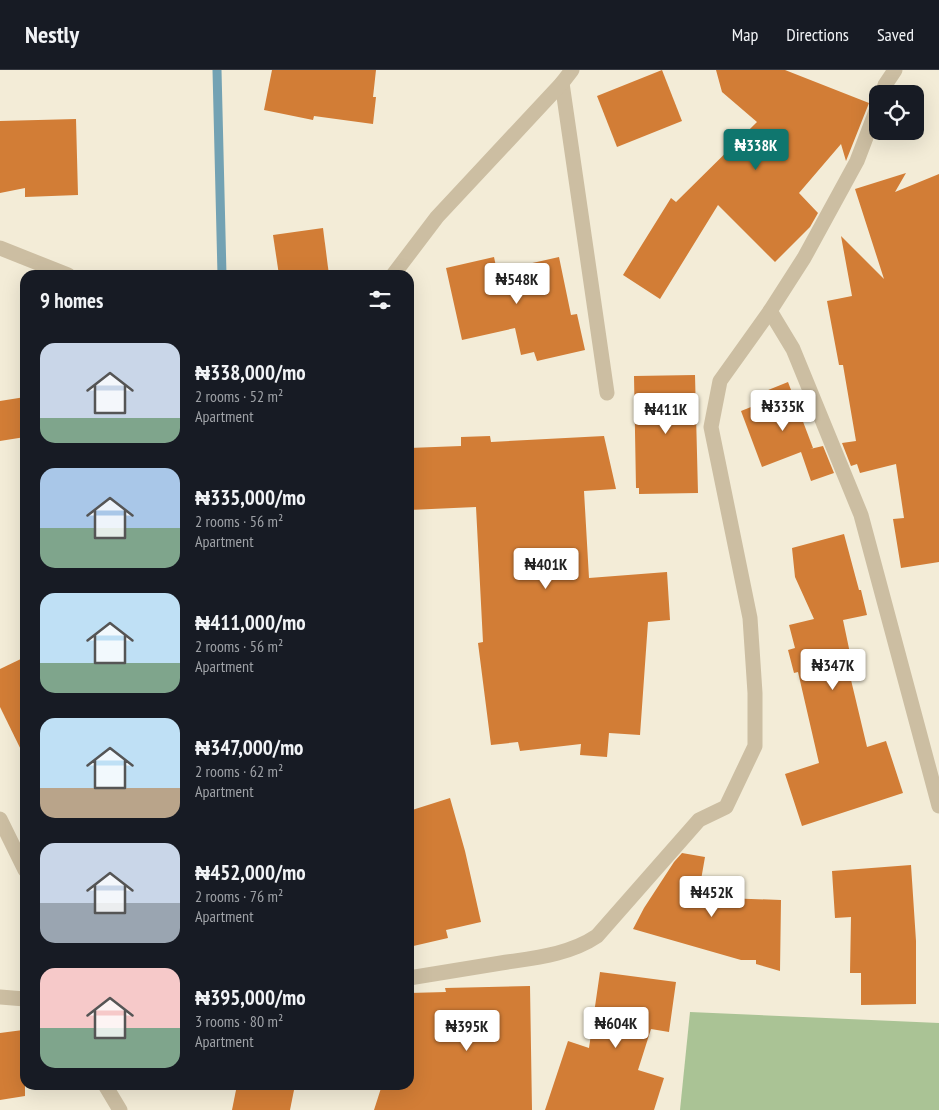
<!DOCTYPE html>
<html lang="en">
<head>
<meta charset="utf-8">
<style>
  :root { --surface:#171b24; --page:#242831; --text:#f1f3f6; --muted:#9ea1a6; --line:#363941; --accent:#0f766e }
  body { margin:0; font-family:"PT Sans Narrow",sans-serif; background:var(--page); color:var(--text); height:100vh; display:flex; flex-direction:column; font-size:19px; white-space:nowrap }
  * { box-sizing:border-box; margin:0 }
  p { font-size:16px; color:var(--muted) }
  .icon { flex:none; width:28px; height:28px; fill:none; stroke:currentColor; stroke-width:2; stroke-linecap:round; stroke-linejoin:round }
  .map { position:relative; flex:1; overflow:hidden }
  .panel { position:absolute; left:20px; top:200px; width:394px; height:820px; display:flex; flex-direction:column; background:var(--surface); border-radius:15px; box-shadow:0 5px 20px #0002 }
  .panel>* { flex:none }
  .tools { position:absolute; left:869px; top:15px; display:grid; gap:10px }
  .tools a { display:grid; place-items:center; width:55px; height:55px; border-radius:10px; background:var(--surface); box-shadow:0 5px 20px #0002; font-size:25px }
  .price { position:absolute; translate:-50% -42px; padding:0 11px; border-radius:5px; background:#fff; color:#222; font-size:16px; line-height:32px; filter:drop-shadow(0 1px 2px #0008) }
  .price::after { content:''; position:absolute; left:50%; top:30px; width:15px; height:11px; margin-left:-8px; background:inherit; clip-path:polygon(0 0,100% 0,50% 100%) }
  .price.active { background:var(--accent); color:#fff }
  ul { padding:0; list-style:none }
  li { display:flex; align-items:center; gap:15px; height:125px; padding:0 20px }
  li span { display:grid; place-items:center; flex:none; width:140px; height:100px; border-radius:15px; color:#555 }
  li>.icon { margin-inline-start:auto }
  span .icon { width:60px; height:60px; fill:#fffc; stroke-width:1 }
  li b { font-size:21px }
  h2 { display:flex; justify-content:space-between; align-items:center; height:60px; padding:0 20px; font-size:21px }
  header { display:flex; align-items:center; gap:30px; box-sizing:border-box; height:70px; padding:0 25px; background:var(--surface); border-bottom:1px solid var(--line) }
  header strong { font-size:24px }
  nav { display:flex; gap:28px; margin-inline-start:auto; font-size:18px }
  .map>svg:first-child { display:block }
</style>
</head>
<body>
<header>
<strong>Nestly</strong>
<nav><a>Map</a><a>Directions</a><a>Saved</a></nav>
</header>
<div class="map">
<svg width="939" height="1040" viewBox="0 0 939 1040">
  <rect width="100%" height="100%" fill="#f3ecd7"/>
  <path fill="#aac395" d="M 690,942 L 939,953 L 939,1040 L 680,1040 Z"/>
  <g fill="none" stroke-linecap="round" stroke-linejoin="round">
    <path stroke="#73a2b3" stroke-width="9" d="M 217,0 L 222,205"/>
  </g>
  <g fill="#d27d36">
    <path d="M 272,0 L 376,0 L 373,27 L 376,27 L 373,54 L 314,46 L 313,50 L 264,40 Z"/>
    <path d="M 662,0 L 682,51 L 617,77 L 597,26 Z"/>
    <path d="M 716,0 L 785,0 L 869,33 L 846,91 L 841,74 L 799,123 L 818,143 L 810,157 L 775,192 L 718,135 L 660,229 L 623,205 L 671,128 L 676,132 L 757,52 L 722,22 Z"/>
    <path d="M 76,49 L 78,125 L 25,127 L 25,118 L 0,123 L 0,51 Z"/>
    <path d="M 906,103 L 895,122 L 939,104 L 939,492 L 901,498 L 893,449 L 904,448 L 896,394 L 860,403 L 857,394 L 851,396 L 842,373 L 856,371 L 843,295 L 839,295 L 827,231 L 852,226 L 841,166 L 884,209 L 855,119 Z"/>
    <path d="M 323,158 L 329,205 L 279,205 L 273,165 Z"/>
    <path d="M 494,187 L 497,201 L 559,187 L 571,245 L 577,244 L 585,280 L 537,291 L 534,282 L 521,285 L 515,258 L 462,270 L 446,198 Z"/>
    <path d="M 695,305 L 698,423 L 639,424 L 639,418 L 636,418 L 634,306 Z"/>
    <path d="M 788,312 L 813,378 L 810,379 L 823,376 L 834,403 L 811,411 L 801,382 L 762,397 L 741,341 L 756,335 L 753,326 Z"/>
    <path d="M 25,327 L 25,367 L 0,371 L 0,331 Z"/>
    <path d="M 490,366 L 491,372 L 604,366 L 616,419 L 584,421 L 589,508 L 667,502 L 670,550 L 648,552 L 640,665 L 609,663 L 607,687 L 580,685 L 581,674 L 520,681 L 518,672 L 491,675 L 478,573 L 483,572 L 476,437 L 409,440 L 409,378 L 461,376 L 461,367 Z"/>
    <path d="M 844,464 L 859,520 L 861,520 L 867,545 L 843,550 L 851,588 L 846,589 L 867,677 L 886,671 L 903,723 L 802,756 L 785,704 L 819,693 L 798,602 L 794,603 L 788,580 L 795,578 L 789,555 L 814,549 L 795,507 L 792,478 Z"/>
    <path d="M 25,587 L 25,688 L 0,637 L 0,599 Z"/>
    <path d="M 450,728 L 465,781 L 481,852 L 446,860 L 448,868 L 409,877 L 409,741 Z"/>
    <path d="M 682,783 L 705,787 L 698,827 L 781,830 L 780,901 L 756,894 L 756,890 L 741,890 L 633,859 L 644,838 L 674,792 Z"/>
    <path d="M 911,795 L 916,871 L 916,934 L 861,935 L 861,903 L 850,903 L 851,847 L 835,848 L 832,801 Z"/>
    <path d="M 600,902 L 676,912 L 669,962 L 651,959 L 638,1000 L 664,1008 L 654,1040 L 545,1040 L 568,971 L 589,978 Z"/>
    <path d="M 530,916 L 532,1040 L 374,1040 L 382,1015 L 409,1015 L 409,923 L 446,922 L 445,918 Z"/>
    <path d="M 23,960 L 25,975 L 25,1026 L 0,1030 L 0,963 Z"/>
    <path d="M 237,1015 L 295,1015 L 290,1040 L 232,1040 Z"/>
  </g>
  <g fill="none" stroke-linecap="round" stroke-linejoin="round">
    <g stroke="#ccbea2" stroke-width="15">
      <path d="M 562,13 L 607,323"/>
      <path d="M 882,24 L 885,15 L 895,0"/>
      <path d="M 0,178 L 68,205"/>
      <path d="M 393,205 L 437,147 L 562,13 L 572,0"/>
      <path d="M 770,241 L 793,279 L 861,445 L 939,736"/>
      <path d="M 0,749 L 25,800"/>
      <path d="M 409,908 C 439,903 470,898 501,893 C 533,888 569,885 597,866 L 699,750 L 726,737 L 755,676 L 755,623 L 750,548 L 711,357 L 720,311 L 770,241 L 804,188 L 857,91 L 878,36"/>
      <path d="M 0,927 L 25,929"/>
      <path d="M 105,1015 L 120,1040"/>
    </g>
  </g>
</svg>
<div class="tools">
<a><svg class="icon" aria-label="locate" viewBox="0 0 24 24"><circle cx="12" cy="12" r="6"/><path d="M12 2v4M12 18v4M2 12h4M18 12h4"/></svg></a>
</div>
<b class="price active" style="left:756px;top:101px">₦338K</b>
<b class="price" style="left:517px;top:235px">₦548K</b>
<b class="price" style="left:783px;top:362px">₦335K</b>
<b class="price" style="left:666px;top:365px">₦411K</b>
<b class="price" style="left:546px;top:520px">₦401K</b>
<b class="price" style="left:833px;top:621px">₦347K</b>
<b class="price" style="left:712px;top:848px">₦452K</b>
<b class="price" style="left:616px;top:979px">₦604K</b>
<b class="price" style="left:467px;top:982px">₦395K</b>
<section class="panel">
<h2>9 homes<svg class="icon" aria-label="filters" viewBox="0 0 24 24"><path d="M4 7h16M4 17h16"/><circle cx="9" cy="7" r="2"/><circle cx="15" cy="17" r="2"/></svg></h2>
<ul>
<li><span style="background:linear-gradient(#c9d6e8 75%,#7fa58c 0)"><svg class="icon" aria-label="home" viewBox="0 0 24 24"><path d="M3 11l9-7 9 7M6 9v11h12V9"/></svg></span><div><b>₦338,000/mo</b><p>2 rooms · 52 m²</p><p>Apartment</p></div></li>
<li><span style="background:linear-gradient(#a9c7e8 60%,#7fa58c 0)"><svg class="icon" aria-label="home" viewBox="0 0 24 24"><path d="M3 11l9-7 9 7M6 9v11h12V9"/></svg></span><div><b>₦335,000/mo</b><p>2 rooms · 56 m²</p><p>Apartment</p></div></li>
<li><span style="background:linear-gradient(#bfe0f5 70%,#7fa58c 0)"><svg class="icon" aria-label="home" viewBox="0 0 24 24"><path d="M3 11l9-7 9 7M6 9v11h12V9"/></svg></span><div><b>₦411,000/mo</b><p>2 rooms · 56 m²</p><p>Apartment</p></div></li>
<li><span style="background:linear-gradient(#bfe0f5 70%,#b9a48a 0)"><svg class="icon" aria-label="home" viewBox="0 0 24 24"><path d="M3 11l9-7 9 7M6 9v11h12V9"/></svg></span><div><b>₦347,000/mo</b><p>2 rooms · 62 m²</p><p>Apartment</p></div></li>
<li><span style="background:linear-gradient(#c9d6e8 60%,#9aa5b1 0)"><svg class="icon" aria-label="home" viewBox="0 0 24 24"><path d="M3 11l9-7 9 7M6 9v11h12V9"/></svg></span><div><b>₦452,000/mo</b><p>2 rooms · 76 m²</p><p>Apartment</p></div></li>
<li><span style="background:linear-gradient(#f6c9c9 60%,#7fa58c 0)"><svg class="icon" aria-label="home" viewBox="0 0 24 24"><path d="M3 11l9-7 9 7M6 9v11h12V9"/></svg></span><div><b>₦395,000/mo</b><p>3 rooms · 80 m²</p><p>Apartment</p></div></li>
</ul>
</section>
</div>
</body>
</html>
